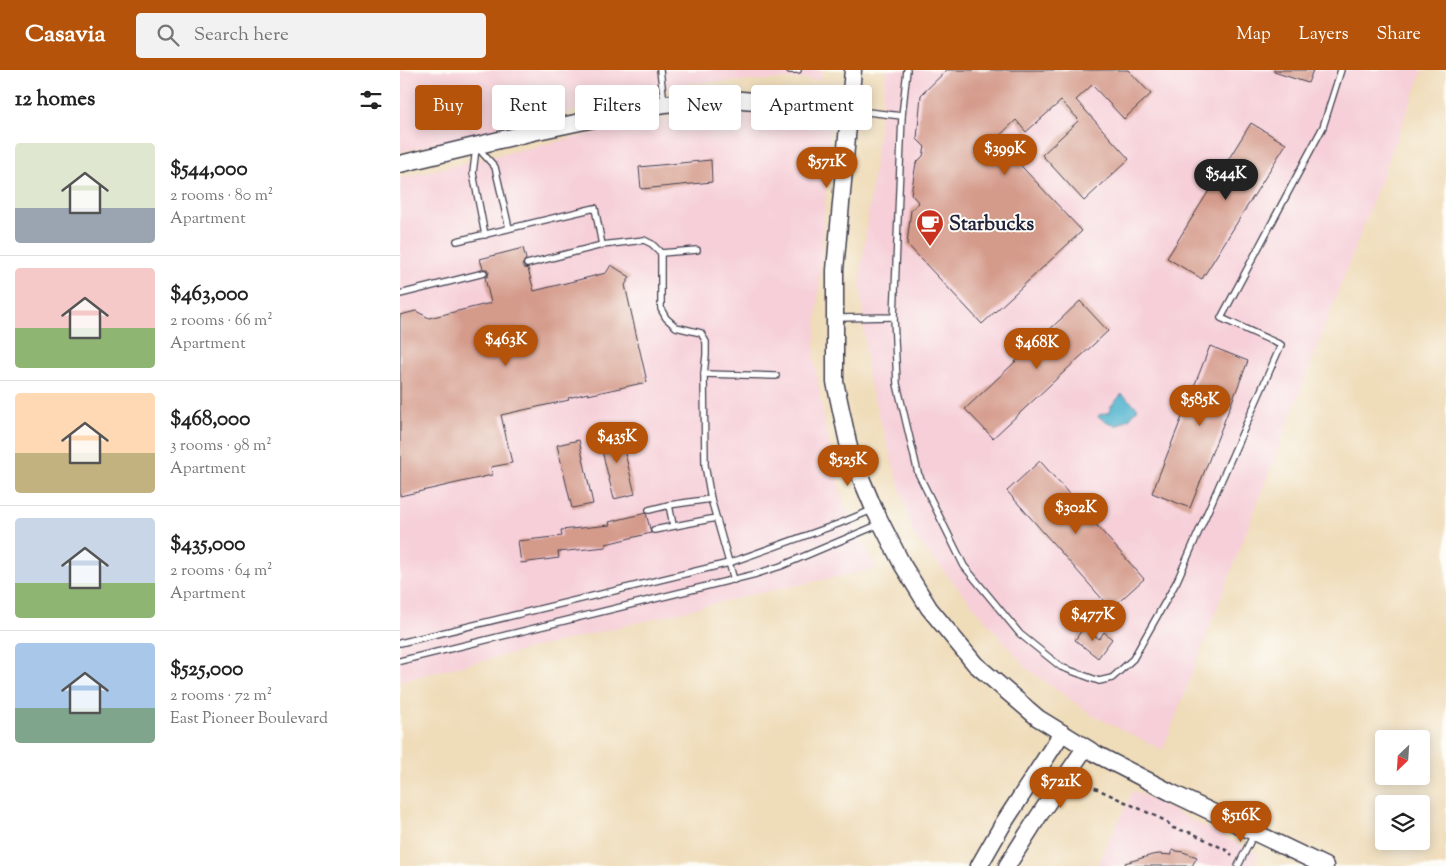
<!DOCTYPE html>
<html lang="en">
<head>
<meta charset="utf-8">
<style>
  :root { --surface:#fff; --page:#f2f2f2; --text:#222; --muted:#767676; --line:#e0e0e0; --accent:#b45309 }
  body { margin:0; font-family:"Sorts Mill Goudy",serif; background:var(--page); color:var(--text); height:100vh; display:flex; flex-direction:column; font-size:19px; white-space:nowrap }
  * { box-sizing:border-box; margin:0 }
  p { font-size:16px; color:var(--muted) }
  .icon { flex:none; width:28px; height:28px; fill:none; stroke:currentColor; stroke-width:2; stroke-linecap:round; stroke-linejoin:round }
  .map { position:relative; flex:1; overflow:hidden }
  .sheet { display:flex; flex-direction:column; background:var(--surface); width:400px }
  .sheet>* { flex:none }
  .guide { position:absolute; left:15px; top:15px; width:475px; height:45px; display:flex; gap:10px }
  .needle { width:32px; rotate:205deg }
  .buttons { position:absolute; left:975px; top:660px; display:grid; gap:10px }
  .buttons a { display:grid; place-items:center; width:55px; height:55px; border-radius:5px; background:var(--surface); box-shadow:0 2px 12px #0003; font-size:25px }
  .price { position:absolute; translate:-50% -42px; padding:0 11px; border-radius:18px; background:var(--accent); color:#fff; font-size:16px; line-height:32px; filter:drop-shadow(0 1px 2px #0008) }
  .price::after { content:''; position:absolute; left:50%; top:30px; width:15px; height:11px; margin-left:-8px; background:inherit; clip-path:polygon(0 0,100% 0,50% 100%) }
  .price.selected { background:#222; color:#fff }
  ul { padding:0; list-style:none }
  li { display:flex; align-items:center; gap:15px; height:125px; padding:0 15px }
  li+li { border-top:1px solid var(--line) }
  li span { display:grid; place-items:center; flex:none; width:140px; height:100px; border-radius:5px; color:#555 }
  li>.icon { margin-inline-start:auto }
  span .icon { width:60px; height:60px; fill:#fffc; stroke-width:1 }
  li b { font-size:21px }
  h2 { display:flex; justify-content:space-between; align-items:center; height:60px; padding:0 15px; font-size:21px }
  .chip { padding:0 18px; border-radius:5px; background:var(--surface); box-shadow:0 2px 12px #0003; font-size:18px; line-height:45px }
  .chip.selected { background:var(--accent); color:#fff }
  header { display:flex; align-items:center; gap:30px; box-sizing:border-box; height:70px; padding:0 25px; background:var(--accent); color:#fff }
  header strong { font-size:24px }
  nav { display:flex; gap:28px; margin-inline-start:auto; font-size:18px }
  .search { width:350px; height:45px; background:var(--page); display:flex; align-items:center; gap:12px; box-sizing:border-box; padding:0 18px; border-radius:5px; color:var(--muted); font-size:19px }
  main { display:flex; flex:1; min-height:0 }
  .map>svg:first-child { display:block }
</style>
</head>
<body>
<header>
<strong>Casavia</strong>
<div class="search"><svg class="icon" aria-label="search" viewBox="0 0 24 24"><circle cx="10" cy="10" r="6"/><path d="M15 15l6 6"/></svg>Search here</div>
<nav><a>Map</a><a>Layers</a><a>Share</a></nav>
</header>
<main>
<section class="sheet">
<h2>12 homes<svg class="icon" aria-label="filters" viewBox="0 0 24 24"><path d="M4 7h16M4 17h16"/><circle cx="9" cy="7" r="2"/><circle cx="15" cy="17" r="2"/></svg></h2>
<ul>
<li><span style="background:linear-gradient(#dfe7d0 65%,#9aa5b1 0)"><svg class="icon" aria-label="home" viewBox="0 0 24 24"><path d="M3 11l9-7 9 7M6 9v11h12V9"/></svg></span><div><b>$544,000</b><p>2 rooms · 80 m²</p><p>Apartment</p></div></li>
<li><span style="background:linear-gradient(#f6c9c9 60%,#8fb573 0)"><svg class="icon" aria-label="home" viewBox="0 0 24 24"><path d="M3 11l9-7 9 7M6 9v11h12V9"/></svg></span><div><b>$463,000</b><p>2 rooms · 66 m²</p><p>Apartment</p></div></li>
<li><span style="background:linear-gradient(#ffd9b3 60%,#c2b280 0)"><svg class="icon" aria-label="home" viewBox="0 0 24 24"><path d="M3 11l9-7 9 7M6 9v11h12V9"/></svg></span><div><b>$468,000</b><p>3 rooms · 98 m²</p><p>Apartment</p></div></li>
<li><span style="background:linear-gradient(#c9d6e8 65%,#8fb573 0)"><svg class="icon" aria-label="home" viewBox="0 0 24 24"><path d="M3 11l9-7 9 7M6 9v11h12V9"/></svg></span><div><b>$435,000</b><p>2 rooms · 64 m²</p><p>Apartment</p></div></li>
<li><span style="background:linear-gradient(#a9c7e8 65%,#7fa58c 0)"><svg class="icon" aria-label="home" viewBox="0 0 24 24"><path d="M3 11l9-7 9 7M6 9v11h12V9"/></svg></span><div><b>$525,000</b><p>2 rooms · 72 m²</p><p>East Pioneer Boulevard</p></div></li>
</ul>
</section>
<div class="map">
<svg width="1046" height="796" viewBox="0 0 1046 796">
  <rect width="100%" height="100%" fill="#fdfcf7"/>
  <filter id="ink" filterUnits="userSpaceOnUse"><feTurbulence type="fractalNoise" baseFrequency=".02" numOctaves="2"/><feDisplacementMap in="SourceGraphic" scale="10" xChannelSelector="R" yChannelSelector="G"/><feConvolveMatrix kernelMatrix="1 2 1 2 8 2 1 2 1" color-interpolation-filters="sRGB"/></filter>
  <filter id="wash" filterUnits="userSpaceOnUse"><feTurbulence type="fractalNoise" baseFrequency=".0096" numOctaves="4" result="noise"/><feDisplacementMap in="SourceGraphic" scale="20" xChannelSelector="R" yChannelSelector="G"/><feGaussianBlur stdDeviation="1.12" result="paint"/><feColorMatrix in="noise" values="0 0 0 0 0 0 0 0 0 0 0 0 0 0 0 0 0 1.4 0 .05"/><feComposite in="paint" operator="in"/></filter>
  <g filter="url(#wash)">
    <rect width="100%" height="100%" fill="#efdcb9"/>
    <g fill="#f6cfd8">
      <path d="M 0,0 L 422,0 L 421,10 L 392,9 L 291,13 L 0,82 Z"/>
      <path d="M 486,0 L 1023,0 L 763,680 L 694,646 L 627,599 L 514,466 L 468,308 L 460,212 Z"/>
      <path d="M 322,39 L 431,47 L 414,288 L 425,355 L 442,428 L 476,499 L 354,524 L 0,611 L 0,108 L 219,57 Z"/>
      <path d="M 733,720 L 858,784 L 852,796 L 697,796 Z"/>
    </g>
    <path fill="#4fb3ce" stroke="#386a84" d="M 722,324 L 738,338 L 730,348 L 716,356 L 698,347 L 699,345 L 709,342 L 711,336 Z"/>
    <g id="blocks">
      <g fill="#d49a8a">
        <path d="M 547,0 L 728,0 L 751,24 L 724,49 L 692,15 L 676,30 L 729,89 L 684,131 L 642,85 L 679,50 L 661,31 L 626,62 L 616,50 L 596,69 L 682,161 L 582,254 L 507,174 L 511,140 L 519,133 L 511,124 L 516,93 L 523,86 L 525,77 L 517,69 L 521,25 Z"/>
        <path d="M 874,0 L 913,0 L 908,13 L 874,2 Z"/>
        <path d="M 851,53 L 886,74 L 802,209 L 767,188 Z"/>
        <path d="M 311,90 L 312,112 L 241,119 L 239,97 Z"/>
        <path d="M 123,178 L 126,189 L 122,195 L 124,198 L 128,199 L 134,221 L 206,203 L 211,195 L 230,207 L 225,215 L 247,312 L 188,325 L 188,323 L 168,328 L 169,330 L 101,345 L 112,393 L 91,397 L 92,405 L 0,426 L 0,245 L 16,241 L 29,248 L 91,233 L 85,208 L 88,206 L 89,202 L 87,199 L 83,199 L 80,189 Z"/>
        <path d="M 680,231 L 708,261 L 593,368 L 565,339 Z"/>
        <path d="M 810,276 L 848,291 L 790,438 L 752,423 Z"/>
        <path d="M 219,359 L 235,424 L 214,429 L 198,365 Z"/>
        <path d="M 179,370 L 193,434 L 172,438 L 157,375 Z"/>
        <path d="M 640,391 L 744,509 L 711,539 L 607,421 Z"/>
        <path d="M 246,443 L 251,463 L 206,474 L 206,477 L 158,482 L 159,488 L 121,493 L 118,471 L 162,466 L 161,460 L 210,455 L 209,452 Z"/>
        <path d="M 684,557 L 699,569 L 704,562 L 712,569 L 698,588 L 675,570 Z"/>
        <path d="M 772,780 L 783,782 L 797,787 L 792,796 L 726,796 L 725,793 L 752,785 L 759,784 L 772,785 Z"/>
      </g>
    </g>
  </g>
  <g filter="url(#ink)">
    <use href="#blocks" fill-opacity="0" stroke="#413e4e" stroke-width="1"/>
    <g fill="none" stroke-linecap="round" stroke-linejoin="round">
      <g stroke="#413e4e" stroke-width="8">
        <g id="lane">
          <path d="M 260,0 L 264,32"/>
          <path d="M 390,0 L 398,0"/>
          <path d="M 502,46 L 507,0"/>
          <path d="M 76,78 L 73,103 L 85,165"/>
          <path d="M 78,78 L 95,97 L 109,158"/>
          <path d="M 57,171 L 195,138 L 202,175"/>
          <path d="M 261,183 L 261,239 L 266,248 L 276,257 L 301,263 L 306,272 L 306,285 L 304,304 L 305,395 L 311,429 L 334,510"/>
          <path d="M 127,194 L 202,175 L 244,170 L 252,174 L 261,183 L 297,180"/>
          <path d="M 0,224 L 84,203"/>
          <path d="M 494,247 L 497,314 L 518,403 L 564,496 L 620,564 L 661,597 L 699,611 L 712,608 L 733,589 L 777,511 L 881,275 L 821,248 L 923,57 L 941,0"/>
          <path d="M 437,248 L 494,247 L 502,46 L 450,40"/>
          <path d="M 304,304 L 376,306"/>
          <path d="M 269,435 L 273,455"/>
          <path d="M 249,440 L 269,435 L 311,429"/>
          <path d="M 254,460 L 316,448"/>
          <path d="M 0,573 L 329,493 L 438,454 L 472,440"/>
          <path d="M 0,591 L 356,504 L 381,496 L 480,454"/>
          <path d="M 838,796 L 854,764"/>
        </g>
      </g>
      <g stroke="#413e4e" stroke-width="19">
        <g id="secondary">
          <path d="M 453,0 L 435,200 L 435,312 L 450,382 L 474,439 L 502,494 L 529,538 L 575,594 L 638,648 L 698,685 L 770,722 L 925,796"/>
          <path d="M 0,94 L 133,62 L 265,34 L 317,28 L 406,35 L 449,40"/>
          <path d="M 579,796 L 603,754 L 662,663"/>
          <path d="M 607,796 L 638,747 L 685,678"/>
        </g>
      </g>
      <path stroke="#413e4e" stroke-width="2.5" stroke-dasharray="4 4" stroke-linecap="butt" d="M 680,711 L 766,751 L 773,758 L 792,763 L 826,780 L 832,785"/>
      <use href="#lane" stroke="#fff" stroke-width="5.5"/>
      <use href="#secondary" stroke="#fff" stroke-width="16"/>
    </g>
  </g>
  <defs>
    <g id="cafe-pin" transform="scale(1.4375)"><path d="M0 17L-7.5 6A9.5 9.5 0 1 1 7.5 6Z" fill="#c8321e" stroke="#fdfcf7"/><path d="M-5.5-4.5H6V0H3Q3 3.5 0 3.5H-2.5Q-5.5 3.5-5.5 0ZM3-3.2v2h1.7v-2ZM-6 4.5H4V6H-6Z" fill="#fff"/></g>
  </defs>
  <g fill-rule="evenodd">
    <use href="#cafe-pin" x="530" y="153"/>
  </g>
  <g text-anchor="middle" stroke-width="4" stroke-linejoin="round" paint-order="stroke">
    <g font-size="20" font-weight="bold" fill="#22223b" stroke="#fdfcf7" text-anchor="start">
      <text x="549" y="160">Starbucks</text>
    </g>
  </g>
</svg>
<div class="buttons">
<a><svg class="needle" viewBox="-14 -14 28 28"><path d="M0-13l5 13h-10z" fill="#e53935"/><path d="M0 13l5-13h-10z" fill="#767676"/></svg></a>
<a><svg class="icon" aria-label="layers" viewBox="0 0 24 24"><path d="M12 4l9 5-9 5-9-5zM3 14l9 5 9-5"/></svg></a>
</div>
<b class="price" style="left:605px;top:106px">$399K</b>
<b class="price" style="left:427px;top:119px">$571K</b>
<b class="price selected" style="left:826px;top:131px">$544K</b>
<b class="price" style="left:106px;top:297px">$463K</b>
<b class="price" style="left:637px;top:300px">$468K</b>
<b class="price" style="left:800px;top:357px">$585K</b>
<b class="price" style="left:217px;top:394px">$435K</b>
<b class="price" style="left:448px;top:417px">$525K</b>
<b class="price" style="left:676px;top:465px">$302K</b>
<b class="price" style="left:693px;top:572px">$477K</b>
<b class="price" style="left:661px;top:739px">$721K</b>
<b class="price" style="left:841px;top:773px">$516K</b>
<div class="guide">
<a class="chip selected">Buy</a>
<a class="chip">Rent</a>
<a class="chip">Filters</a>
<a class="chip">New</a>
<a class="chip">Apartment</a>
</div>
</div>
</main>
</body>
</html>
